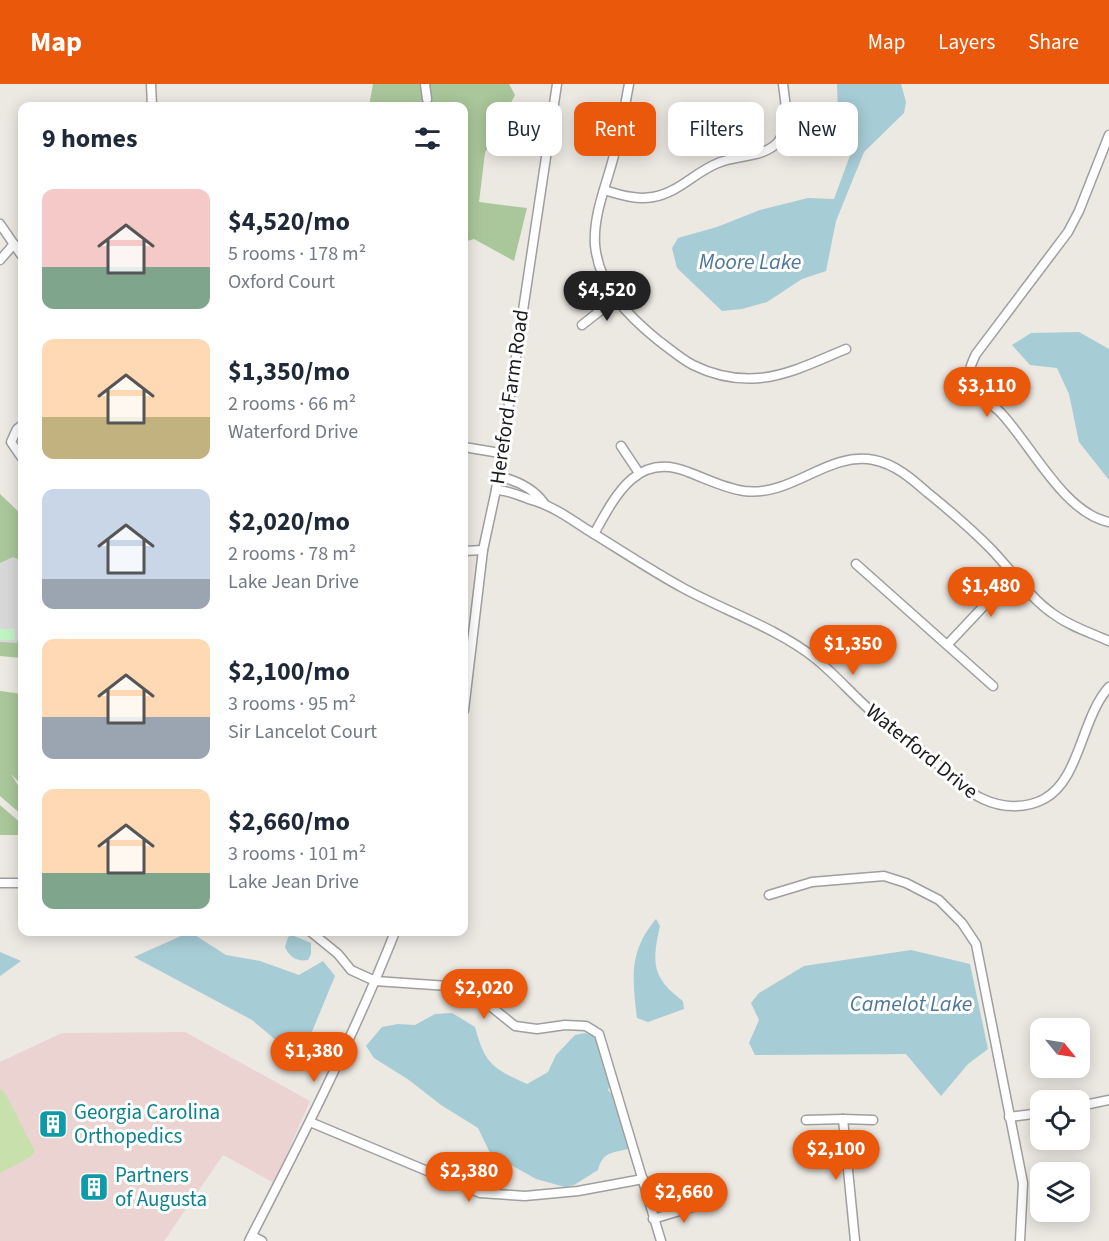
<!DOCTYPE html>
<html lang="en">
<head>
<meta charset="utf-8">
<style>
  :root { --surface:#fff; --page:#f6f6f7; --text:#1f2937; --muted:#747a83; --accent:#ea580c }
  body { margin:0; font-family:"Source Sans 3",sans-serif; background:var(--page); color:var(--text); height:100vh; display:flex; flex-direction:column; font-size:22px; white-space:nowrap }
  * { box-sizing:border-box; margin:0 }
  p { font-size:20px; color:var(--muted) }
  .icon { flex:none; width:33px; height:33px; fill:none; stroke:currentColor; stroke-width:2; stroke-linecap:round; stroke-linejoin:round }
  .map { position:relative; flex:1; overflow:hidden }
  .sheet { position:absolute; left:18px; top:18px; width:450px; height:834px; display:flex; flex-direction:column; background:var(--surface); border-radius:12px; box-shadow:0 3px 15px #0003 }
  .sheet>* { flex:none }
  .top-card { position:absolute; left:486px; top:18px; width:532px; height:54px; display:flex; gap:12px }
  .needle { width:39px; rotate:120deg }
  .controls { position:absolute; left:1030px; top:934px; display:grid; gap:12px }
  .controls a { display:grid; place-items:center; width:60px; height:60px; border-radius:12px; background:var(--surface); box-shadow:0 3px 15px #0003; font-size:30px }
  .price { position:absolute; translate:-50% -51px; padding:0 14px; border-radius:21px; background:var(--accent); color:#fff; font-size:20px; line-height:39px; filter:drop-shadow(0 2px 3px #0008) }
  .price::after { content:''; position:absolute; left:50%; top:36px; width:18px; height:14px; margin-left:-9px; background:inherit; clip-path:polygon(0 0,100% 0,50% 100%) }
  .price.current { background:#222; color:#fff }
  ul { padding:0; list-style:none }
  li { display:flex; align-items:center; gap:18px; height:150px; padding:0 24px }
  li span { display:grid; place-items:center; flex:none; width:168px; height:120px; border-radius:12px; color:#555 }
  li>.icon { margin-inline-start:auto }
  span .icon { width:72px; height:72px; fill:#fffc; stroke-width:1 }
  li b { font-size:26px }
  h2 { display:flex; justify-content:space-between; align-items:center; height:72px; padding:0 24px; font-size:26px }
  .pill { padding:0 21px; border-radius:12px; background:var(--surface); box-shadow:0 3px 15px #0003; font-size:21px; line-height:54px }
  .pill.current { background:var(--accent); color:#fff }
  header { display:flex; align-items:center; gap:36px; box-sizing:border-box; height:84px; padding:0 30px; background:var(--accent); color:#fff }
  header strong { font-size:28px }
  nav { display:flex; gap:33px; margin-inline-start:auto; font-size:21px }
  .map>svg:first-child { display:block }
</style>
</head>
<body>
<header>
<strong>Map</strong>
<nav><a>Map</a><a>Layers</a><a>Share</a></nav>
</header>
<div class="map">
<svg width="1109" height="1157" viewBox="0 0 1109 1157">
  <rect width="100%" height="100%" fill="#ece8e2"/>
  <path fill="#d9d8d8" d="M 0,447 L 22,472 L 22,568 L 0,566 Z"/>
  <path fill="#ebd3d2" d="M 185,948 L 310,1017 L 274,1099 L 223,1071 L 164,1157 L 0,1157 L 0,978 L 62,949 Z"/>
  <path fill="#c8e1ac" d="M 0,1004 L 5,1009 L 35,1067 L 31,1073 L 0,1089 Z"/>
  <g fill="#a9c79b">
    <path d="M 373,0 L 509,0 L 515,11 L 485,69 L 479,118 L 527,124 L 514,177 L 474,155 L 464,158 L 464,22 L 369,22 Z"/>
    <path d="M 0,410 L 22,431 L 22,477 L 13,473 L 0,479 Z"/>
    <path d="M 18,554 L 22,556 L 22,574 L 0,572 L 0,558 L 17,559 Z"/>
    <path d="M 0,607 L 22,610 L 22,701 L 11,690 L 22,708 L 22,731 L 0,712 Z"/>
    <path d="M 0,721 L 22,740 L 22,751 L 0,751 Z"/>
  </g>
  <rect fill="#c2f3c5" x="0" y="545" width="15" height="11"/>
  <g fill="#a6ccd5">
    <path d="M 837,0 L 901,0 L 906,18 L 904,29 L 864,68 L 836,137 L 826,187 L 802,195 L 767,218 L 742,225 L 722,227 L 677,184 L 672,164 L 678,154 L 717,143 L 760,126 L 808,114 L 834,115 L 856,55 L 844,46 L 838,27 Z"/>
    <path d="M 1079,248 L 1109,265 L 1109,396 L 1079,358 L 1069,310 L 1057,284 L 1030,281 L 1012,261 L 1031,249 Z"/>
    <path d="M 656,835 L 660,842 C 652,878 651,893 683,917 L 684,925 L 648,938 L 637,934 C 632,894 629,867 656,835 Z"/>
    <path d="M 190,848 L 226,871 L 260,877 L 299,891 L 323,877 L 335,892 L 304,967 L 290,968 L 252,936 L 134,873 Z"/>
    <path d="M 292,851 L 311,859 L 311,870 L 308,876 C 298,878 289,873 285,863 L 288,853 Z"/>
    <path d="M 911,866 L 970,880 L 988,965 L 968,980 L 941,1012 L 906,970 L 755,971 L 749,959 L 759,936 L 751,919 L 759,909 L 804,882 Z"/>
    <path d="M 0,868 L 21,877 L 0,892 Z"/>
    <path d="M 452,929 L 475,943 C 485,980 492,984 527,1000 L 548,988 L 556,971 L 575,951 L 585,949 L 594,951 L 597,957 L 610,1001 L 608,1006 L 614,1013 L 628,1065 C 611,1069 603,1068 598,1086 L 574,1101 L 565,1103 L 536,1095 L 490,1069 L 478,1044 L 441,1021 L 409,996 L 374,974 L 366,962 L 382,943 L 398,940 L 415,941 L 435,930 Z"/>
  </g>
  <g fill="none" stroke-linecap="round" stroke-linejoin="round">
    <g stroke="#9f9f9f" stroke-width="11">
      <g id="minor">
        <path d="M 151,0 L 152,22"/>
        <path d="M 425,0 L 427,15"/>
        <path d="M 629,0 C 625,22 621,45 615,67 C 608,98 593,128 595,161 C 599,203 628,232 659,257 C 670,265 681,275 693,281 C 713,291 737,296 760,294 C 790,291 819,276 846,265"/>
        <path d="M 1109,51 L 1079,127 L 1068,148 L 976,270 C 971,280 967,290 971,301 C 977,312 992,320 1001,329 C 1032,362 1064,429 1109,438"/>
        <path d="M 604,106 C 621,111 636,116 653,113 C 678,109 695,88 718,79 C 736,71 764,74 778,58 C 791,42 785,18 783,0"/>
        <path d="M 0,140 L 22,172"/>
        <path d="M 0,176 L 14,160"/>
        <path d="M 582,241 L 615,215"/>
        <path d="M 22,341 L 17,345 L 11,358 L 22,374"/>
        <path d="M 621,362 L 639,389"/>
        <path d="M 464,363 L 500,369"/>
        <path d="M 497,392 C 516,396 533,404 544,419"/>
        <path d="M 496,406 C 510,406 521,413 535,417 C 554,423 569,434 586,445 C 619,465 650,486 683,504 C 727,528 777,544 816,575 C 838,593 857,616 879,634 C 895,648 913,659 930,673 C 946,687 963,706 983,715 C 1002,724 1025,725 1044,715 C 1080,696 1081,634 1109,603"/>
        <path d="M 594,450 C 615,412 637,367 688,388 C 707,395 724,404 744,407 C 793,413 827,367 874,376 C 895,380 912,395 928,409 C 949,426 970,444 989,463 C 1010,484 1028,512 1052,529 C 1069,542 1089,548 1109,557"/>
        <path d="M 464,467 L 483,466"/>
        <path d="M 856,480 L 993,602"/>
        <path d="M 948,560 L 1014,490"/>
        <path d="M 464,626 L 483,466 L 496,406 L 557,0"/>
        <path d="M 0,799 L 22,799"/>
        <path d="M 769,811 L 812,798 L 884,792 L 906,799 L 939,816 L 962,839 L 976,860 L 1023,1099 L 1020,1157"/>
        <path d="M 311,848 L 338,870 L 351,886 L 375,897 L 463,903 L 479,913 L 515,942 L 537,945 L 565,941 L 586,942 L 599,950 L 661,1157"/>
        <path d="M 1080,1022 L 1109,1016"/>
        <path d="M 1009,1033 L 1041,1029"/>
        <path d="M 843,1035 L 855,1157"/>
        <path d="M 806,1036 L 843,1035 L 873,1036"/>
        <path d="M 310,1038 L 480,1109 L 525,1112 L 578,1107 L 643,1095"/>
        <path d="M 653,1135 L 706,1119"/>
        <path d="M 252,1152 L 262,1157"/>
        <path d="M 249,1157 C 301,1056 353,954 395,848"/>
      </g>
    </g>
    <use href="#minor" stroke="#fff" stroke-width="8"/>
  </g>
  <defs>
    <g id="building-square" transform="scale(1.5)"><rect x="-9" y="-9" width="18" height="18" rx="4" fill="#0f9aa8" stroke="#fff"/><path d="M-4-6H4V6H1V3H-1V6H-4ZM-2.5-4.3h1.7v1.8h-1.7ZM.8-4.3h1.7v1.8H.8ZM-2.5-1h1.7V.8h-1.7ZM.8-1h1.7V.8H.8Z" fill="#fff"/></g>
  </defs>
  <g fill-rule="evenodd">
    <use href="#building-square" x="53" y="1040"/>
    <use href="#building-square" x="94" y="1103"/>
  </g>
  <g text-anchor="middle" stroke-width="6" stroke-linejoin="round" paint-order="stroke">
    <g font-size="21" fill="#1b1b1b" stroke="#fff">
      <text transform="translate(509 313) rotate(-82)" y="7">Hereford Farm Road</text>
      <text transform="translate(922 667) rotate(39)" y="7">Waterford Drive</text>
    </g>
    <g font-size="21" fill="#0d838f" stroke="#fff" text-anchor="start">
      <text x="74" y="1035">Georgia Carolina<tspan x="74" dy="24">Orthopedics</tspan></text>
      <text x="115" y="1098">Partners<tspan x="115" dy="24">of Augusta</tspan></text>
    </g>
    <g font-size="22" font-style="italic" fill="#507699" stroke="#fff">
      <text x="750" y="185">Moore Lake</text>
      <text x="911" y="927">Camelot Lake</text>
    </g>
  </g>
</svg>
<div class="controls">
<a><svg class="needle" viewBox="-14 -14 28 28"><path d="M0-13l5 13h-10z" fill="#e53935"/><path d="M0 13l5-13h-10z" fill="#747a83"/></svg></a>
<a><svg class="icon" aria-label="locate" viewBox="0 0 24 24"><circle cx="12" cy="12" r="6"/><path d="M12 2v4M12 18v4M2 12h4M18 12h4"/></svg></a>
<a><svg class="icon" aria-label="layers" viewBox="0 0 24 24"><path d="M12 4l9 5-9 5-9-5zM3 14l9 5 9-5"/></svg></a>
</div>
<b class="price current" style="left:607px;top:238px">$4,520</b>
<b class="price" style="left:987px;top:334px">$3,110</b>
<b class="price" style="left:991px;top:534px">$1,480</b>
<b class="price" style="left:853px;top:592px">$1,350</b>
<b class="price" style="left:484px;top:936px">$2,020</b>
<b class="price" style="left:314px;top:999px">$1,380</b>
<b class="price" style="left:836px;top:1097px">$2,100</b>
<b class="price" style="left:469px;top:1119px">$2,380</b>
<b class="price" style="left:684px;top:1140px">$2,660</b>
<div class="top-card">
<a class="pill">Buy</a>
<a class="pill current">Rent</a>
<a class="pill">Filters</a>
<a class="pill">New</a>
</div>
<section class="sheet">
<h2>9 homes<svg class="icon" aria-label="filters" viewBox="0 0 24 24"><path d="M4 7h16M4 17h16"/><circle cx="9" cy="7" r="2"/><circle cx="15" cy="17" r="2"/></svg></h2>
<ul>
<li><span style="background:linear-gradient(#f6c9c9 65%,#7fa58c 0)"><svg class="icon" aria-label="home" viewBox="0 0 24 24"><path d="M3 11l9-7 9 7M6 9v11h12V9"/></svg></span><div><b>$4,520/mo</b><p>5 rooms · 178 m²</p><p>Oxford Court</p></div></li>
<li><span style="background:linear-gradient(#ffd9b3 65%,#c2b280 0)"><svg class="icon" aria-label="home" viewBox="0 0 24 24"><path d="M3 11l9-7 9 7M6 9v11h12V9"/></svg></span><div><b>$1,350/mo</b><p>2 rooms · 66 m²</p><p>Waterford Drive</p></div></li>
<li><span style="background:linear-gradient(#c9d6e8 75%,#9aa5b1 0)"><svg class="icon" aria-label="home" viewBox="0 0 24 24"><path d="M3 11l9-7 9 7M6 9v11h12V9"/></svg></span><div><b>$2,020/mo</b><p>2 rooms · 78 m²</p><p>Lake Jean Drive</p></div></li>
<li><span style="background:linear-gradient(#ffd9b3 65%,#9aa5b1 0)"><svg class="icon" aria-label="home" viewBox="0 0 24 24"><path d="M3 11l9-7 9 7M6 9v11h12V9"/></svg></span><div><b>$2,100/mo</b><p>3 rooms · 95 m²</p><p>Sir Lancelot Court</p></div></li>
<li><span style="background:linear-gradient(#ffd9b3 70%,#7fa58c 0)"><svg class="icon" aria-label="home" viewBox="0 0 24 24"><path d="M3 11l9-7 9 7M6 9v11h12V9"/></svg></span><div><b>$2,660/mo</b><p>3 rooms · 101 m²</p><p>Lake Jean Drive</p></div></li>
</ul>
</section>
</div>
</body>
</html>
